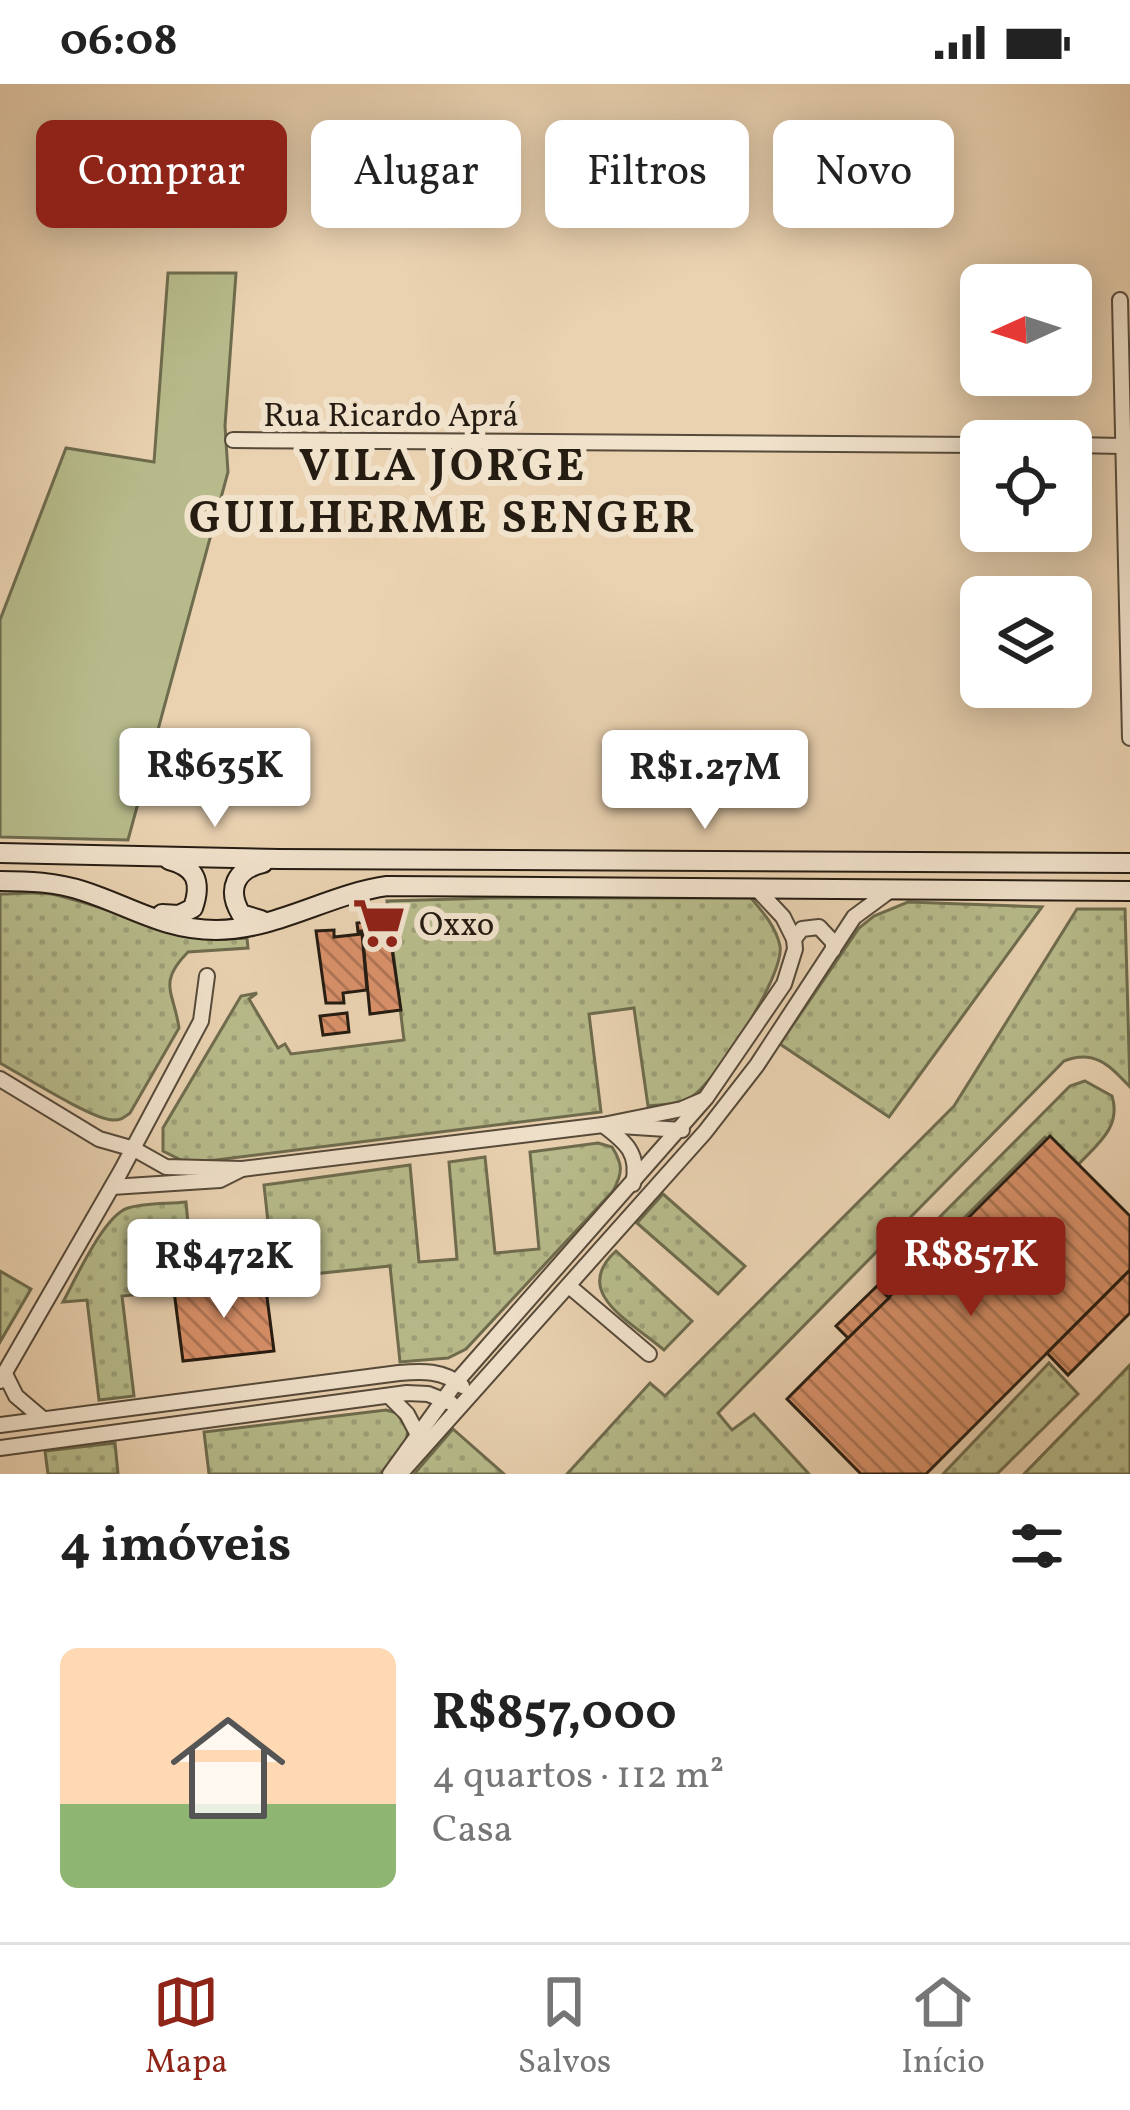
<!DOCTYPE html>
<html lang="pt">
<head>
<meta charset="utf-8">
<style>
  :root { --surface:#fff; --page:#f6f6f6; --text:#222; --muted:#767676; --line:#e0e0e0; --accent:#8f2418 }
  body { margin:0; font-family:Vollkorn,serif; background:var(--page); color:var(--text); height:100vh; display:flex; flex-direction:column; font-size:45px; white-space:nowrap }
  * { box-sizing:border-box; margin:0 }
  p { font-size:39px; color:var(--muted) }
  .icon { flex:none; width:66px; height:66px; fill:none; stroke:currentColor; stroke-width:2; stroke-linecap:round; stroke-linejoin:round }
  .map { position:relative; height:1390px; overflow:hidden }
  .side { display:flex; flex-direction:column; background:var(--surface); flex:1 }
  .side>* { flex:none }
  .top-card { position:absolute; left:36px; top:36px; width:1059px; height:108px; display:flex; gap:24px }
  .needle { width:78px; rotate:267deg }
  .buttons { position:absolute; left:960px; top:180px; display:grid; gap:24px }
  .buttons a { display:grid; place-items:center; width:132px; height:132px; border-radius:18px; background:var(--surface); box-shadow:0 6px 30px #0003; font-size:60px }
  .price { position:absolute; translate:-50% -102px; padding:0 27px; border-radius:12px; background:#fff; color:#222; font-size:39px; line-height:78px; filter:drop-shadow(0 3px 6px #0008) }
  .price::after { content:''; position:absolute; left:50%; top:72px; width:36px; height:27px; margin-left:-18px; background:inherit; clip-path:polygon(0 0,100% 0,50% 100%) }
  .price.active { background:var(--accent); color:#fff }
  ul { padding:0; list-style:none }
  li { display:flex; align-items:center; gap:36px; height:300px; padding:0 60px }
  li+li { border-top:3px solid var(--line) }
  li span { display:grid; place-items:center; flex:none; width:336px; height:240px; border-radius:18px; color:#555 }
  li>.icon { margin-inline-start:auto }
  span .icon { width:144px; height:144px; fill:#fffc; stroke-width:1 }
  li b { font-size:51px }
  h2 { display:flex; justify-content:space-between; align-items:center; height:144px; padding:0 60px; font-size:51px }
  .chip { padding:0 42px; border-radius:18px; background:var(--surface); box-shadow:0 6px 30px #0003; font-size:42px; line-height:108px }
  .chip.active { background:var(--accent); color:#fff }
  .status { display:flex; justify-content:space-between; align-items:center; height:84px; padding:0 60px; background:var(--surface); direction:ltr }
  .status svg { height:33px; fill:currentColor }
  .tabs { display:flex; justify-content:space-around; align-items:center; height:168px; border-top:3px solid var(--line); background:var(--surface); font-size:33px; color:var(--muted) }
  .tabs a { display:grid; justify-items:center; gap:6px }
  .tabs .active { color:var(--accent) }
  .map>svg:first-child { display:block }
</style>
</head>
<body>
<div class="status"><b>06:08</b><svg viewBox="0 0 49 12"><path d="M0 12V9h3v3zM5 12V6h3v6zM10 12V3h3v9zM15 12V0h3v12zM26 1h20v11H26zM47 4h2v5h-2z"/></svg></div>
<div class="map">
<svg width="1130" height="1390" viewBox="0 0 1130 1390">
  <defs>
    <pattern id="grass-dots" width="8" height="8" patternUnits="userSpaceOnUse" patternTransform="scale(3)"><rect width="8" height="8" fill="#b7bb8b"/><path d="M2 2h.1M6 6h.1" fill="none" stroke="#9da077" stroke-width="1.8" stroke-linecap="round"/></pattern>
    <pattern id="building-back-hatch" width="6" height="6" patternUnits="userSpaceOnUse" patternTransform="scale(3)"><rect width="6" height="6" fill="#d9916a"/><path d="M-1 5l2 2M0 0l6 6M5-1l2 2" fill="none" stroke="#b07656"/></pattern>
  </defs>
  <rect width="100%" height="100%" fill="#ead2b1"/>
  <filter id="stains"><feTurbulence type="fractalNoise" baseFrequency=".00167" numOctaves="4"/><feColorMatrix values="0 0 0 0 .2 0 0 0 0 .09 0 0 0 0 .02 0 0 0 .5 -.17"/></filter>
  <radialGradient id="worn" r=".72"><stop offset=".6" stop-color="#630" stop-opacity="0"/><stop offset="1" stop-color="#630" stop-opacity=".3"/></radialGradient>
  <g fill="url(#grass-dots)" stroke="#6e6c4e" stroke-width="3">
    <path d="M 0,810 C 18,810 38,807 56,811 C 124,827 174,858 247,854 L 248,864 L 188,868 C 157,899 174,908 179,944 L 130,1029 C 123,1034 122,1036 113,1036 C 93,1036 22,991 0,979 Z"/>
    <path d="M 492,814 L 751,814 C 763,828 776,843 780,862 C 785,891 717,994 693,1012 C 681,1021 662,1020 648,1022 L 634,924 L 589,930 L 601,1028 L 208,1077 L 185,1078 L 163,1067 L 163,1044 L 241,912 L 257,909 L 249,915 L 278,964 L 285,960 L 291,970 L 404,956 L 387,817 Z"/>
    <path d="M 908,818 L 1042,823 L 889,1033 L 780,960 L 859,844 L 874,832 Z"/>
    <path d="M 1077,825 L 1125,825 L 1130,1003 C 1110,982 1095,965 1064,977 L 718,1329 L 732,1346 L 754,1330 L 809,1390 L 567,1390 L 650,1299 L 665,1312 L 954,1022 Z"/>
    <path d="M 1085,997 L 1112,1012 C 1122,1044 1096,1061 1076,1083 L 1045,1053 L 894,1204 L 882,1191 L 1070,1002 Z"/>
    <path d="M 598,1059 L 612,1063 C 623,1080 623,1089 613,1107 L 466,1265 L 448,1274 L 400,1278 L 390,1182 L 274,1194 L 264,1101 L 410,1081 L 419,1178 L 457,1175 L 449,1078 L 485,1073 L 495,1169 L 539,1165 L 530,1068 Z"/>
    <path d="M 663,1110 L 745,1182 L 718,1210 L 637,1139 Z"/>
    <path d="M 186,1118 L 194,1205 L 122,1212 L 134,1312 L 99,1316 L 87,1216 L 63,1218 C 75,1196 104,1131 128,1124 C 145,1119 167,1120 186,1118 Z"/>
    <path d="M 616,1167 L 692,1237 L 664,1266 C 632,1238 570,1209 616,1167 Z"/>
    <path d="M 0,1187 L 31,1205 L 0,1258 Z"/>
    <path d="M 1049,1279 L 1078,1310 L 997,1390 L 943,1390 Z"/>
    <path d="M 1130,1281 L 1130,1390 L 1024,1390 Z"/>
    <path d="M 386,1326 L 397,1329 L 408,1347 L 405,1361 L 380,1390 L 209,1390 L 204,1348 Z"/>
    <path d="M 453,1345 L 504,1390 L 414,1390 Z"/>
    <path d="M 115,1359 L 118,1390 L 48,1390 L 45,1367 Z"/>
  </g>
  <path fill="#b7bb8b" stroke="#6e6c4e" stroke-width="3" d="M 168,189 L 236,189 L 225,342 L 228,388 L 128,756 L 0,753 L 0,536 L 66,364 L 154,378 Z"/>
  <g fill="url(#building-back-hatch)" stroke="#251c12" stroke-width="3">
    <path d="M 386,825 L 401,926 L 370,930 L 362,847 L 358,848 L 357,839 L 366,838 L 366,828 Z"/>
    <path d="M 334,846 L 334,853 L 362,850 L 367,906 L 343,909 L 344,919 L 326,919 L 316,847 Z"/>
    <path d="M 347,929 L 349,948 L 323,951 L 320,932 Z"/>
    <path d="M 1050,1052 L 1130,1132 L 1130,1186 L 926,1390 L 861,1390 L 787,1315 Z"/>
    <path d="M 1130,1186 L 1130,1229 L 1068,1291 L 1047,1269 Z"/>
    <path d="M 265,1198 L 274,1267 L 183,1277 L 174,1207 Z"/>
    <path d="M 877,1202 L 889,1214 L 848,1254 L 836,1242 Z"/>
  </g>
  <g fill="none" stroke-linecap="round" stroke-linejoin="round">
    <g stroke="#564a3a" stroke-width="18">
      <g id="minor">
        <path d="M 1120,216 L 1130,654"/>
        <path d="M 233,356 L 981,361"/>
        <path d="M 1071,361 L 1123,362"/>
        <path d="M 794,855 L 802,845 L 819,843 L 833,858 L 833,866"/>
        <path d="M 0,995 L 99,1055 L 134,1065 L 166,1083 L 242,1085 L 603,1041 L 682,1025 L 703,1016"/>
        <path d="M 603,1041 C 626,1058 640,1070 633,1100"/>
        <path d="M 620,1042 L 682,1046"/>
        <path d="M 112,1103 L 220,1096 L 242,1085"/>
        <path d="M 569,1202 L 649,1270"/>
        <path d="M 5,1290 L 16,1312 L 43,1335"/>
        <path d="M 0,1297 L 121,1087 L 201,937 L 207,892"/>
        <path d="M 389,1312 L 407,1330 L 417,1349"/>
        <path d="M 0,1341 L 399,1289 C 422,1287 443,1286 462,1302"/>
        <path d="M 0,1364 L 407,1309 L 428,1310 L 451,1319"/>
        <path d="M 390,1390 L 457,1297 L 706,1014 L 784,900 L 795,865 L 794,855 L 783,833 L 755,803"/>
        <path d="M 400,1390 L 705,1048 L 757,981 L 854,833 L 888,808"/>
      </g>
    </g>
    <g stroke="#251c12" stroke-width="22">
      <g id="secondary">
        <path d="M 0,769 L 279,775 L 1130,779"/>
        <path d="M 0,797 C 28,797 56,798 83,807 C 130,822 164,846 216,846 C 276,846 329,810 387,802 L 1130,807"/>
        <path d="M 162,830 L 179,831 L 193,824 C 202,798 196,783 169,776"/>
        <path d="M 261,836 L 241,830 C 226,805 236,785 263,779"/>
      </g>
    </g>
    <use href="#minor" stroke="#f1e2cc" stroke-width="14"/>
    <use href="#secondary" stroke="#f1e2cc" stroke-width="18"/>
  </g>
  <defs>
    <g id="supermarket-bare" transform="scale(4.14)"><path d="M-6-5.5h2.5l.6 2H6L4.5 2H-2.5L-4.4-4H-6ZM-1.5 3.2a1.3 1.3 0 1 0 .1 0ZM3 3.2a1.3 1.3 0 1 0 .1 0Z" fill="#8f2418" stroke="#f1e2cc" stroke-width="2.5" paint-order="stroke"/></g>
  </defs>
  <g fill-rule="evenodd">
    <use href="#supermarket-bare" x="379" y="839"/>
  </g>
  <g text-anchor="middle" stroke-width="12" stroke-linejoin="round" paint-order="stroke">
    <g font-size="33" fill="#251c12" stroke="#f1e2cc">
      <text x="391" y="342">Rua Ricardo Aprá</text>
    </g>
    <g font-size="33" fill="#251c12" stroke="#f1e2cc" text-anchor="start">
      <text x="419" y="851">Oxxo</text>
    </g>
    <g font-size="45" font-weight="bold" letter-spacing="3" fill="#251c12" stroke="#f1e2cc">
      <text x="443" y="396">VILA JORGE<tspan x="443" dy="52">GUILHERME SENGER</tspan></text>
    </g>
  </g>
  <rect width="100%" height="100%" filter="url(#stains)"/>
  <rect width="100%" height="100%" fill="url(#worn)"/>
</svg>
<div class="buttons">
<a><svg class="needle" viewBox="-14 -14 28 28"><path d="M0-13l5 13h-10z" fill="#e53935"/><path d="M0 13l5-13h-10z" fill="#767676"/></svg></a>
<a><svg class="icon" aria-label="locate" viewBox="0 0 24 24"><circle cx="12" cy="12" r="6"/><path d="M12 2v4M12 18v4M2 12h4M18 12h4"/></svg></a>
<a><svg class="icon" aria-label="layers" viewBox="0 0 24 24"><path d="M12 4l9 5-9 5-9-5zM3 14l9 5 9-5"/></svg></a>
</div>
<b class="price" style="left:215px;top:746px">R$635K</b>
<b class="price" style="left:705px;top:748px">R$1.27M</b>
<b class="price active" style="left:971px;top:1235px">R$857K</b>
<b class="price" style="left:224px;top:1237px">R$472K</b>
<div class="top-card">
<a class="chip active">Comprar</a>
<a class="chip">Alugar</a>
<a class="chip">Filtros</a>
<a class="chip">Novo</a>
</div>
</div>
<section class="side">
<h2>4 imóveis<svg class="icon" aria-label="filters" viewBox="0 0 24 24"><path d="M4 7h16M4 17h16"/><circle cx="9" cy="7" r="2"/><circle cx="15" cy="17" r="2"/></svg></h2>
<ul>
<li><span style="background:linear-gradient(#ffd9b3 65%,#8fb573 0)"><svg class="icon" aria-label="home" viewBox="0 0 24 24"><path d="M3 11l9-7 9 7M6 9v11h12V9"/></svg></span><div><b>R$857,000</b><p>4 quartos · 112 m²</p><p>Casa</p></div></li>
</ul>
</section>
<nav class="tabs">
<a class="active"><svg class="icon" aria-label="map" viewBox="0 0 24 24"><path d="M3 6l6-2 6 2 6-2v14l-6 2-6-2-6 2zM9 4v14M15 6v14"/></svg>Mapa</a>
<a><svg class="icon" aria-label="saved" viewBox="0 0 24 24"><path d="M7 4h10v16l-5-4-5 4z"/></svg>Salvos</a>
<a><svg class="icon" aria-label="home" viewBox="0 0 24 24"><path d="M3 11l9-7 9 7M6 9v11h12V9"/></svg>Início</a>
</nav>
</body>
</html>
